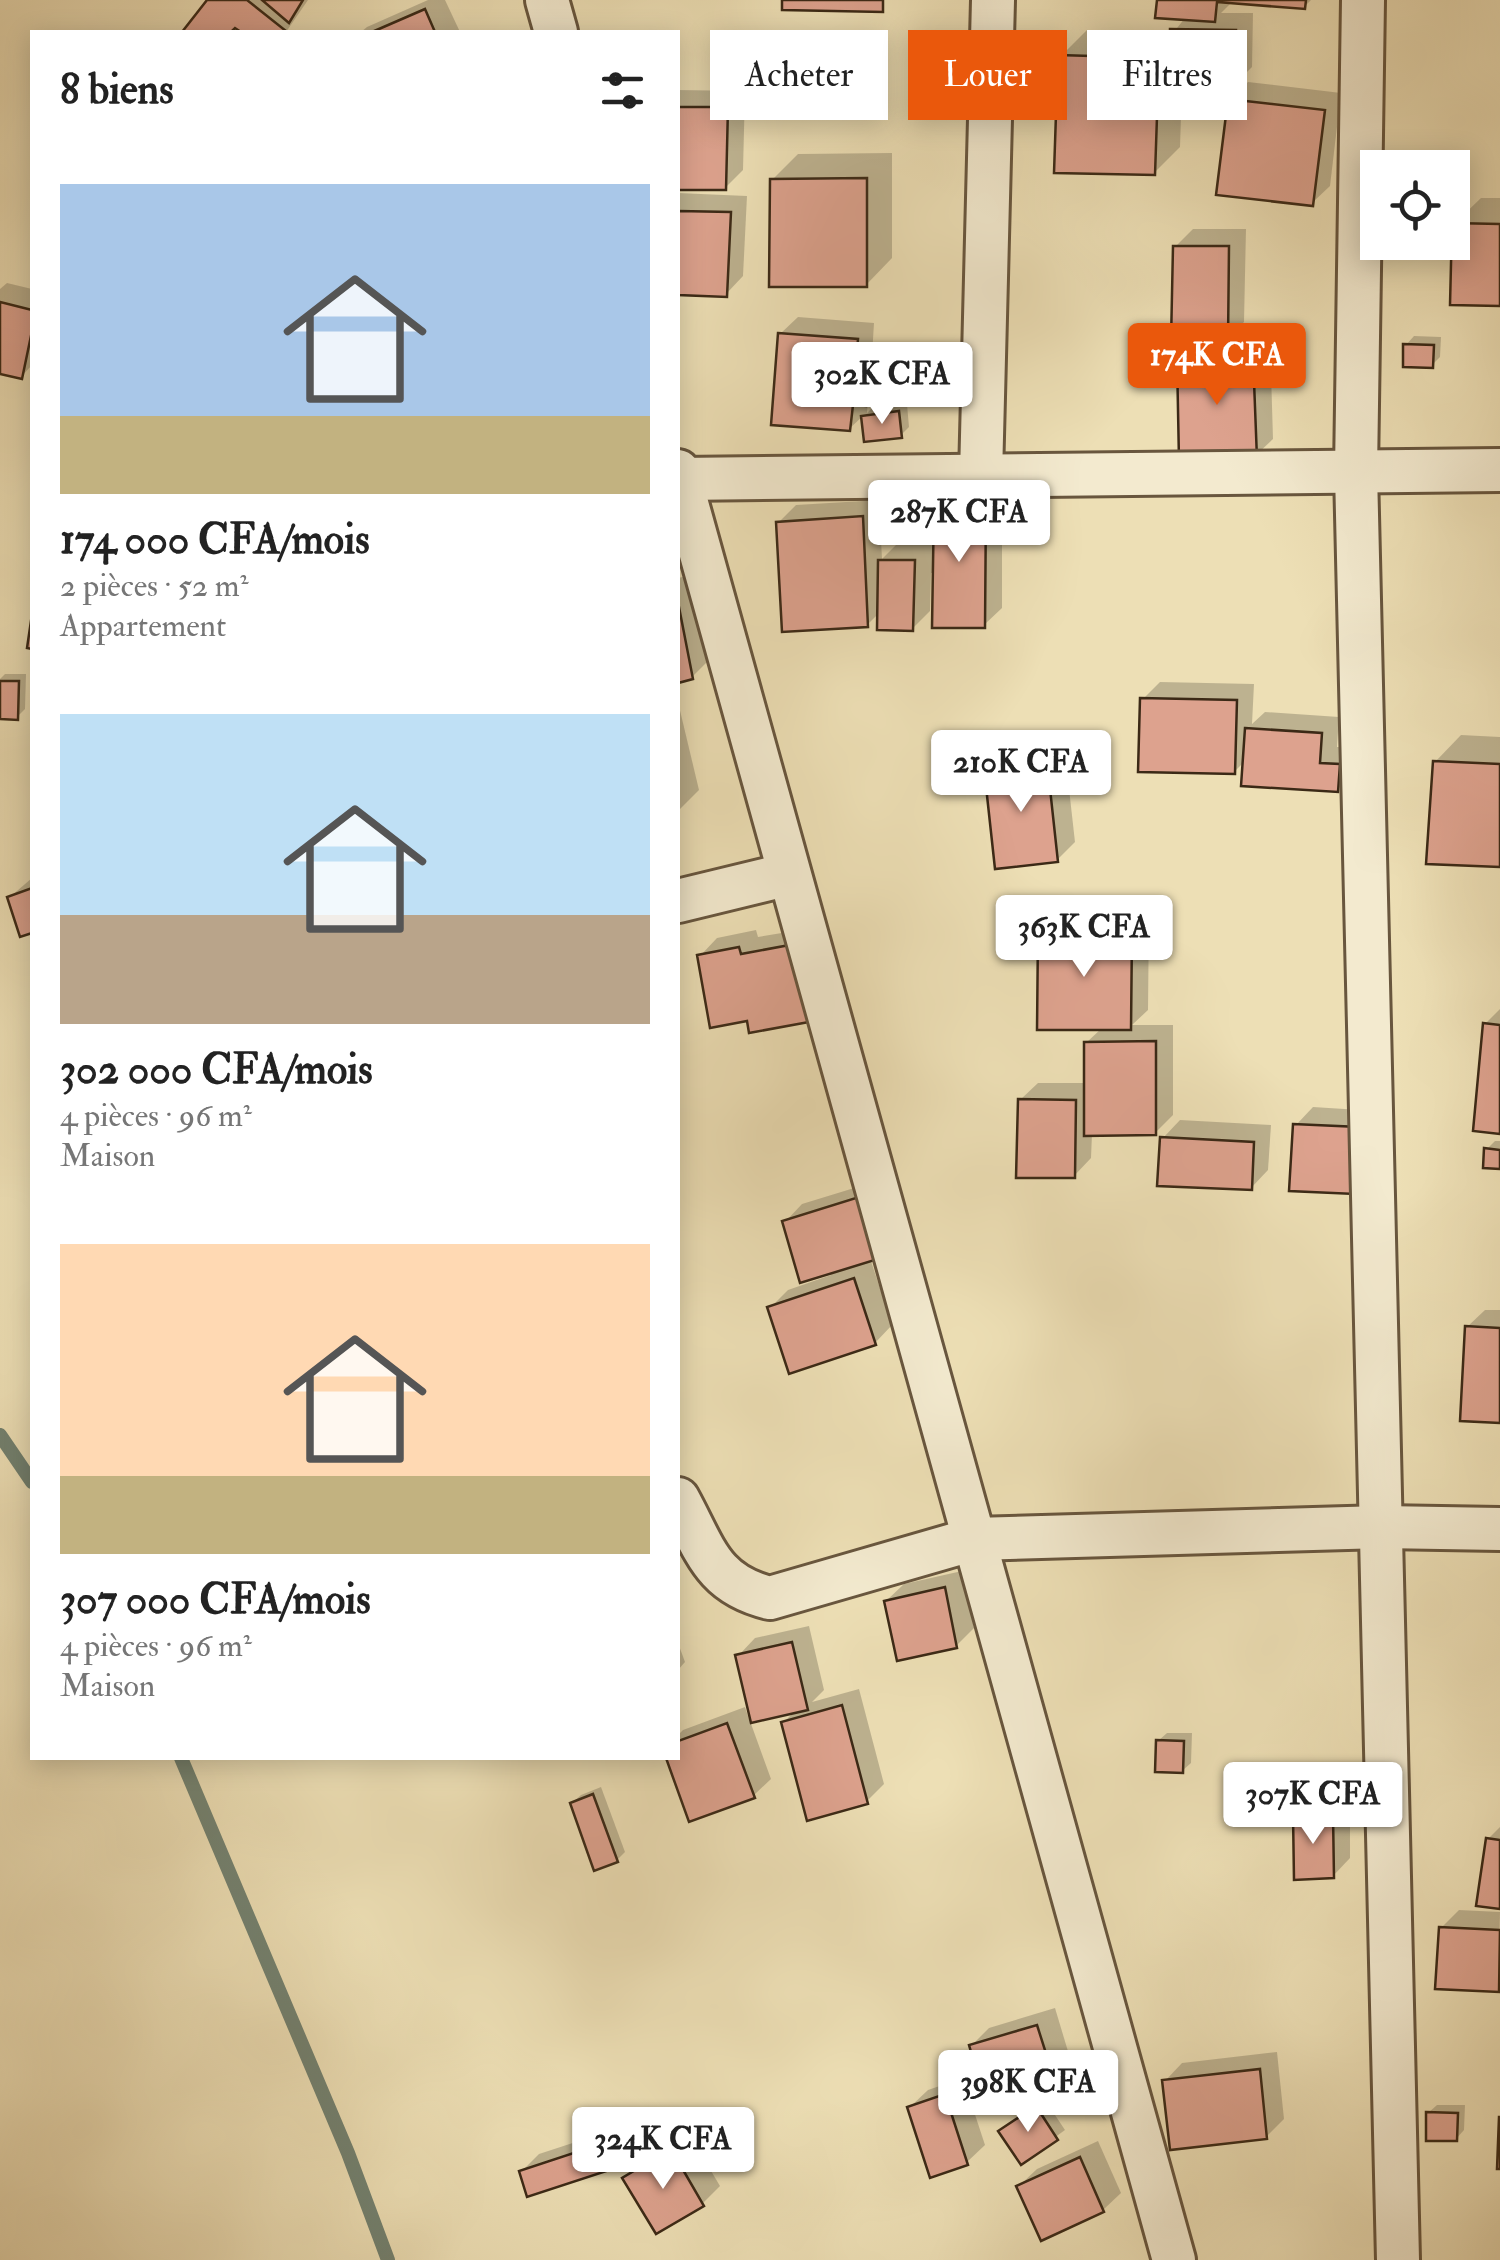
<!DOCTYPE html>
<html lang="fr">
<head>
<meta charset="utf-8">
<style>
  :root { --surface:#fff; --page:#f6f6f6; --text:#222; --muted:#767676; --accent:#ea580c }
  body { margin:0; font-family:"IM FELL Double Pica",serif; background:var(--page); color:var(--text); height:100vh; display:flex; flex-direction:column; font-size:38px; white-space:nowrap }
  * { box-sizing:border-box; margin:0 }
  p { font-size:32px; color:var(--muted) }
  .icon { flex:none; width:55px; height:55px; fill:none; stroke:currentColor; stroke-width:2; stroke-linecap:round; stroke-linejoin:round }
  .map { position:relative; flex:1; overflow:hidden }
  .panel { position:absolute; left:30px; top:30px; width:650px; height:1730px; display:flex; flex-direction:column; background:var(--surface); border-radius:0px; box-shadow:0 5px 25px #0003 }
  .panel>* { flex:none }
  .banner { position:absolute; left:710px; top:30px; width:640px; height:90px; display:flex; gap:20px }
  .controls { position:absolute; left:1360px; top:150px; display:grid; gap:20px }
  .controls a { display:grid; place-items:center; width:110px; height:110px; border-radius:0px; background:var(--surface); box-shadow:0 5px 25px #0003; font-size:50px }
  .price { position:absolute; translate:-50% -85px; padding:0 22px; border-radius:10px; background:#fff; color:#222; font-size:32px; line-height:65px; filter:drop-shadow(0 2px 5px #0008) }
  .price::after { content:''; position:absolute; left:50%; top:60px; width:30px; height:22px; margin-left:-15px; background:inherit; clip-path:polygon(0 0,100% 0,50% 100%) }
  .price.selected { background:var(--accent); color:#fff }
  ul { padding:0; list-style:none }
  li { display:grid; align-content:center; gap:20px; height:530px; padding:0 30px }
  li span { display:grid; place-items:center; height:310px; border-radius:0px; color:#555 }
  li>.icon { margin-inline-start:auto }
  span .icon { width:180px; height:180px; fill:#fffc; stroke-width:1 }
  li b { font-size:42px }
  h2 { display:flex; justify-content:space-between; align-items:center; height:120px; padding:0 30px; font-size:42px }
  .pill { padding:0 35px; border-radius:0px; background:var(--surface); box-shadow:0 5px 25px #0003; font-size:35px; line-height:90px }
  .pill.selected { background:var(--accent); color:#fff }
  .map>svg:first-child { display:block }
</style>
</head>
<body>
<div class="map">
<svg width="1500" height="2260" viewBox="0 0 1500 2260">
  <rect width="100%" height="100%" fill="#eddfb5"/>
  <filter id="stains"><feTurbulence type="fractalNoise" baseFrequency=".002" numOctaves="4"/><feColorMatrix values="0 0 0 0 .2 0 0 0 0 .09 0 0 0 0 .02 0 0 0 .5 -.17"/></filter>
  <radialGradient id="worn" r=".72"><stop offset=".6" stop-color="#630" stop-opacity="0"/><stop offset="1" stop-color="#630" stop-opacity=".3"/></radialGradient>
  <g fill="#0003">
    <path d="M 211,0 L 308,0 L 286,32 L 245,32 L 237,26 L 232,32 L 185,32 Z"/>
    <path d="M 428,0 L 445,0 L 460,32 L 361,32 L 367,27 Z"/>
    <path d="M 1159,0 L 1311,0 L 1304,7 L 1233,1 L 1221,13 L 1253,13 L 1252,67 L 1234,85 L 1182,85 L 1180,147 L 1154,173 L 1061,56 L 1087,30 L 1173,33 L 1185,18 Z"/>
    <path d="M 1248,82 L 1341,93 L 1330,186 L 1312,203 L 1230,100 Z"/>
    <path d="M 678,90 L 745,91 L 743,170 L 725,188 L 678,187 Z"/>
    <path d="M 892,153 L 892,258 L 866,285 L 772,180 L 798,154 Z"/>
    <path d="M 678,193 L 747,196 L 743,276 L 726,294 L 678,292 Z"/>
    <path d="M 1481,198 L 1500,198 L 1500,304 L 1454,224 Z"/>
    <path d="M 1193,229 L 1246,229 L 1244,322 L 1226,340 L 1270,339 L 1273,439 L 1255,456 L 1180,359 L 1199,340 L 1175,247 Z"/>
    <path d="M 7,283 L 32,289 L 32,365 L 21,377 L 0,372 L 0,289 Z"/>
    <path d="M 798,317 L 874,323 L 872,356 L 885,357 L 883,386 L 868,401 L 867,413 L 872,408 L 907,404 L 909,427 L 901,435 L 866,439 L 864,415 L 849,429 L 780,334 Z"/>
    <path d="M 1414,336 L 1441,337 L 1440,357 L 1432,365 L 1406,345 Z"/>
    <path d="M 954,485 L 1002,486 L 1002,608 L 984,625 L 936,573 L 931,573 L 930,611 L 912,629 L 880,612 L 867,625 L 778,523 L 796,505 L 879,500 L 882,559 L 898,543 L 936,543 L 936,503 Z"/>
    <path d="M 692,575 L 710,659 L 692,677 L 678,680 L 678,578 Z"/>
    <path d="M 5,674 L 26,674 L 25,709 L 17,717 L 0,717 L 0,679 Z"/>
    <path d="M 1160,682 L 1254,684 L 1252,724 L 1265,712 L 1339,717 L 1337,747 L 1357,747 L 1355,772 L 1337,790 L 1245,761 L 1234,772 L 1143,699 Z"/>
    <path d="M 678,702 L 699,790 L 678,811 Z"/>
    <path d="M 1461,735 L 1500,737 L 1500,865 L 1435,762 Z"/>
    <path d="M 1064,744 L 1075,842 L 1057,860 L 986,769 L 1004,751 Z"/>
    <path d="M 32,878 L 32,930 L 22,934 L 10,897 Z"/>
    <path d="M 1058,914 L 1149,915 L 1148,1010 L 1132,1025 L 1173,1025 L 1173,1115 L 1155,1133 L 1092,1134 L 1091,1158 L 1074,1176 L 1020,1100 L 1038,1083 L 1086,1083 L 1086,1043 L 1102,1028 L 1041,932 Z"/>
    <path d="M 812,928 L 749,1018 L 700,956 L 717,938 L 756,930 L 758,937 Z"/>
    <path d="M 1500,1009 L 1500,1131 L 1485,1024 Z"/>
    <path d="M 1313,1107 L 1376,1111 L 1372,1174 L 1296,1125 Z"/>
    <path d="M 1180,1120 L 1271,1125 L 1268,1170 L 1251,1188 L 1163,1138 Z"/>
    <path d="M 1495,1141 L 1500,1141 L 1500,1167 L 1487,1149 Z"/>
    <path d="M 877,1181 L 870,1258 L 892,1325 L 875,1343 L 770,1308 L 788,1290 L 831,1275 L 785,1222 L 802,1204 Z"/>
    <path d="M 1485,1310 L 1500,1310 L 1500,1420 L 1467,1327 Z"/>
    <path d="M 962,1571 L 974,1628 L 956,1646 L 886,1601 L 904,1584 Z"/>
    <path d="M 809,1626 L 824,1690 L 812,1702 L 859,1689 L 884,1784 L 866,1802 L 784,1722 L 796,1710 L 750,1721 L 771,1779 L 753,1796 L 691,1819 L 669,1758 L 678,1758 L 678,1735 L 683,1730 L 745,1707 L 749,1719 L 753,1718 L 738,1656 L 755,1638 Z"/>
    <path d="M 678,1643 L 685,1662 L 678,1670 Z"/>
    <path d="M 1167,1733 L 1192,1733 L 1191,1763 L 1182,1771 L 1158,1741 Z"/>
    <path d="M 601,1787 L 625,1852 L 617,1860 L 572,1803 L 581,1795 Z"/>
    <path d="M 1350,1797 L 1350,1858 L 1333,1876 L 1296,1815 L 1314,1798 Z"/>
    <path d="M 1500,1827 L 1500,1906 L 1488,1839 Z"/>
    <path d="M 1459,1910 L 1500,1912 L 1498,1990 L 1441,1928 Z"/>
    <path d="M 1055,2008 L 1073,2068 L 1056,2086 L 971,2046 L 989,2028 Z"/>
    <path d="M 1277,2052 L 1284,2119 L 1266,2137 L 1165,2081 L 1182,2063 Z"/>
    <path d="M 963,2078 L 985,2145 L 967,2162 L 910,2107 L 928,2090 Z"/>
    <path d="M 1045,2100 L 1065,2130 L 1021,2162 L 1009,2124 Z"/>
    <path d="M 1437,2105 L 1465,2105 L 1464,2130 L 1456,2139 L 1428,2113 Z"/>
    <path d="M 643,2120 L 650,2142 L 632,2160 L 522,2171 L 539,2154 Z"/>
    <path d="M 689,2134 L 720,2186 L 702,2204 L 625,2178 L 643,2161 Z"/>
    <path d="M 1098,2141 L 1121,2193 L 1103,2210 L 1019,2186 L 1037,2169 Z"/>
  </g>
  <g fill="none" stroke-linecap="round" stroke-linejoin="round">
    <g stroke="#738271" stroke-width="14">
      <path d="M 0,1435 L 32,1482"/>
      <path d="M 181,1758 L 348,2153 L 388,2260"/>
    </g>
  </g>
  <g fill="#dda28e" stroke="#3b2916" stroke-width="2.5">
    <path d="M 207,0 L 247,0 L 286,31 L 241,32 L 235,28 L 231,32 L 182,32 Z"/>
    <path d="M 262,0 L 303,0 L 289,23 Z"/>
    <path d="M 782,0 L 883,0 L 883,12 L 782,10 Z"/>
    <path d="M 1157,0 L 1306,0 L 1305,9 L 1217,2 L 1215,22 L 1155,18 Z"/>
    <path d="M 425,9 L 435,32 L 372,32 Z"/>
    <path d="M 1170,29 L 1236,30 L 1235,88 L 1170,87 Z"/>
    <path d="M 1058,55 L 1159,58 L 1155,175 L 1054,173 Z"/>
    <path d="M 1228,99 L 1325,110 L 1313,206 L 1216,195 Z"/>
    <path d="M 678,107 L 728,107 L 726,190 L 678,190 Z"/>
    <path d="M 867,178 L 867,287 L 769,287 L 770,179 Z"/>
    <path d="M 678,211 L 731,212 L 727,297 L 678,295 Z"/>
    <path d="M 1452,223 L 1500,224 L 1500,306 L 1450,305 Z"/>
    <path d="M 1173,246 L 1229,246 L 1228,343 L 1171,342 Z"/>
    <path d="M 0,302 L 32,310 L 32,331 L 22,379 L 0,374 Z"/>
    <path d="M 778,333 L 858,339 L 855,373 L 869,374 L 866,406 L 853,405 L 850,431 L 771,425 Z"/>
    <path d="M 1403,344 L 1434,345 L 1433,368 L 1403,367 Z"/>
    <path d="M 1253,355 L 1257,459 L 1179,461 L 1177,358 Z"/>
    <path d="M 899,411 L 902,438 L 864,442 L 861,416 Z"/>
    <path d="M 934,502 L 986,502 L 985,628 L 932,628 Z"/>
    <path d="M 863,516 L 868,627 L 782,632 L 776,522 Z"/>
    <path d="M 878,560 L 915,560 L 913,631 L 877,630 Z"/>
    <path d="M 678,602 L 693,679 L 678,683 Z"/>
    <path d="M 32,614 L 32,649 L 27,648 Z"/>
    <path d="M 0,681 L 19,681 L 18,720 L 0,719 Z"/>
    <path d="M 1140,698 L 1237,700 L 1235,774 L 1138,772 Z"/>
    <path d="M 1245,728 L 1322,733 L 1320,763 L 1340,764 L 1338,792 L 1241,786 Z"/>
    <path d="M 1047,761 L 1058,862 L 995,869 L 984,768 Z"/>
    <path d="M 1433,761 L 1500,764 L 1500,867 L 1426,864 Z"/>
    <path d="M 32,888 L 32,933 L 20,937 L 7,897 Z"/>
    <path d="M 1038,931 L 1132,931 L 1131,1030 L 1037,1030 Z"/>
    <path d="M 795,944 L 809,1022 L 749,1033 L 747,1021 L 710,1028 L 697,955 L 739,947 L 741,954 Z"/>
    <path d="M 1483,1023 L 1500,1025 L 1500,1134 L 1473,1131 Z"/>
    <path d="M 1156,1041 L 1156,1135 L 1084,1136 L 1084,1042 Z"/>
    <path d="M 1018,1099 L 1076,1100 L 1075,1178 L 1016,1178 Z"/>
    <path d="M 1293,1124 L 1359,1127 L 1355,1194 L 1289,1191 Z"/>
    <path d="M 1160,1137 L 1254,1142 L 1252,1190 L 1157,1186 Z"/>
    <path d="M 1484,1148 L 1500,1150 L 1500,1169 L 1483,1168 Z"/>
    <path d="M 859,1197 L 878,1259 L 800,1283 L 782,1221 Z"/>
    <path d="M 854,1278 L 876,1345 L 789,1374 L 767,1307 Z"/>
    <path d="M 1465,1326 L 1500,1328 L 1500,1423 L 1460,1421 Z"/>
    <path d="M 945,1587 L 957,1648 L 897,1661 L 884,1601 Z"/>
    <path d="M 792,1642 L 808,1710 L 751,1723 L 735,1655 Z"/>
    <path d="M 842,1705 L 868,1804 L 807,1821 L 781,1722 Z"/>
    <path d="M 727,1723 L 755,1798 L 689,1822 L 666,1758 L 678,1758 L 678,1741 Z"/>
    <path d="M 1156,1740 L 1184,1741 L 1183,1773 L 1155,1772 Z"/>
    <path d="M 593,1794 L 618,1862 L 594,1871 L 570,1803 Z"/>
    <path d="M 1293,1814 L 1333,1814 L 1334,1878 L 1294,1880 Z"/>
    <path d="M 1486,1838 L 1500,1840 L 1500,1909 L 1476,1906 Z"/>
    <path d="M 1439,1927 L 1500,1930 L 1499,1992 L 1435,1989 Z"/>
    <path d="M 1037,2025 L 1057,2088 L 988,2110 L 969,2045 Z"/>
    <path d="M 1260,2069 L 1267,2139 L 1170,2150 L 1162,2080 Z"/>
    <path d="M 945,2094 L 968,2165 L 930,2178 L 907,2107 Z"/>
    <path d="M 1036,2106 L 1058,2140 L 1021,2165 L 998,2131 Z"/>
    <path d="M 1426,2112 L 1458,2113 L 1457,2141 L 1426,2141 Z"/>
    <path d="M 1499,2117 L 1500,2117 L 1500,2169 L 1497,2169 Z"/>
    <path d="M 625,2136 L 634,2162 L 527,2197 L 519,2171 Z"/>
    <path d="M 671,2149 L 704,2206 L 656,2234 L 622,2178 Z"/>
    <path d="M 1080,2157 L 1104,2212 L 1041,2241 L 1016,2186 Z"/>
  </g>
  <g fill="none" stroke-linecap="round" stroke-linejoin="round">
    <g stroke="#68563e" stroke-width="48">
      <g id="minor">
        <path d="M 547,0 L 556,32"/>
        <path d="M 1363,0 L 1356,472 L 1398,2260"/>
        <path d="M 678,471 L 1174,2260"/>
        <path d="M 981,476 L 993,0"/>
        <path d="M 680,479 L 1500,470"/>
        <path d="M 678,901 L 789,874"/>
        <path d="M 678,1499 C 705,1548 711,1584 770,1598 L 974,1539 L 1382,1527 L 1500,1529"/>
      </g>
    </g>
    <use href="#minor" stroke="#f3eacf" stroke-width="42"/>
  </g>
  <rect width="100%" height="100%" filter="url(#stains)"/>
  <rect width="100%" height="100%" fill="url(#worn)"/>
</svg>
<div class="controls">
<a><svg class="icon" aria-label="locate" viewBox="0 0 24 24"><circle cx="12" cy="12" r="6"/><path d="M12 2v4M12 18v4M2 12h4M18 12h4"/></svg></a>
</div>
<b class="price selected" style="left:1217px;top:408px">174K CFA</b>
<b class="price" style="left:882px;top:427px">302K CFA</b>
<b class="price" style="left:959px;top:565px">287K CFA</b>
<b class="price" style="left:1021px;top:815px">210K CFA</b>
<b class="price" style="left:1084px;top:980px">363K CFA</b>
<b class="price" style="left:1313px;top:1847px">307K CFA</b>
<b class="price" style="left:1028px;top:2135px">398K CFA</b>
<b class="price" style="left:663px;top:2192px">324K CFA</b>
<div class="banner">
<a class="pill">Acheter</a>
<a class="pill selected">Louer</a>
<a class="pill">Filtres</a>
</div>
<section class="panel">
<h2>8 biens<svg class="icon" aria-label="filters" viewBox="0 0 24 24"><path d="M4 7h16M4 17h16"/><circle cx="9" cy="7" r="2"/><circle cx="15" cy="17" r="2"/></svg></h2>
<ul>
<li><span style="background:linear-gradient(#a9c7e8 75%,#c2b280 0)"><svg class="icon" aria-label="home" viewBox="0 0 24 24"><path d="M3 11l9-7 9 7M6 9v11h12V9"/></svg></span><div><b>174 000 CFA/mois</b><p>2 pièces · 52 m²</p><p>Appartement</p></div></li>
<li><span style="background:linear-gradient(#bfe0f5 65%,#b9a48a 0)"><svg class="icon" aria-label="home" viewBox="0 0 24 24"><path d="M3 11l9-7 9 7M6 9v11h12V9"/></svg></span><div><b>302 000 CFA/mois</b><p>4 pièces · 96 m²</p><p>Maison</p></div></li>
<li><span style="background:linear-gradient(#ffd9b3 75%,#c2b280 0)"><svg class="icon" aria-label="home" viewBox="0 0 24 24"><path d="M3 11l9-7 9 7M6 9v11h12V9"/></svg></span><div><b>307 000 CFA/mois</b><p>4 pièces · 96 m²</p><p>Maison</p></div></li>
</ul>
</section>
</div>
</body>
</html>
